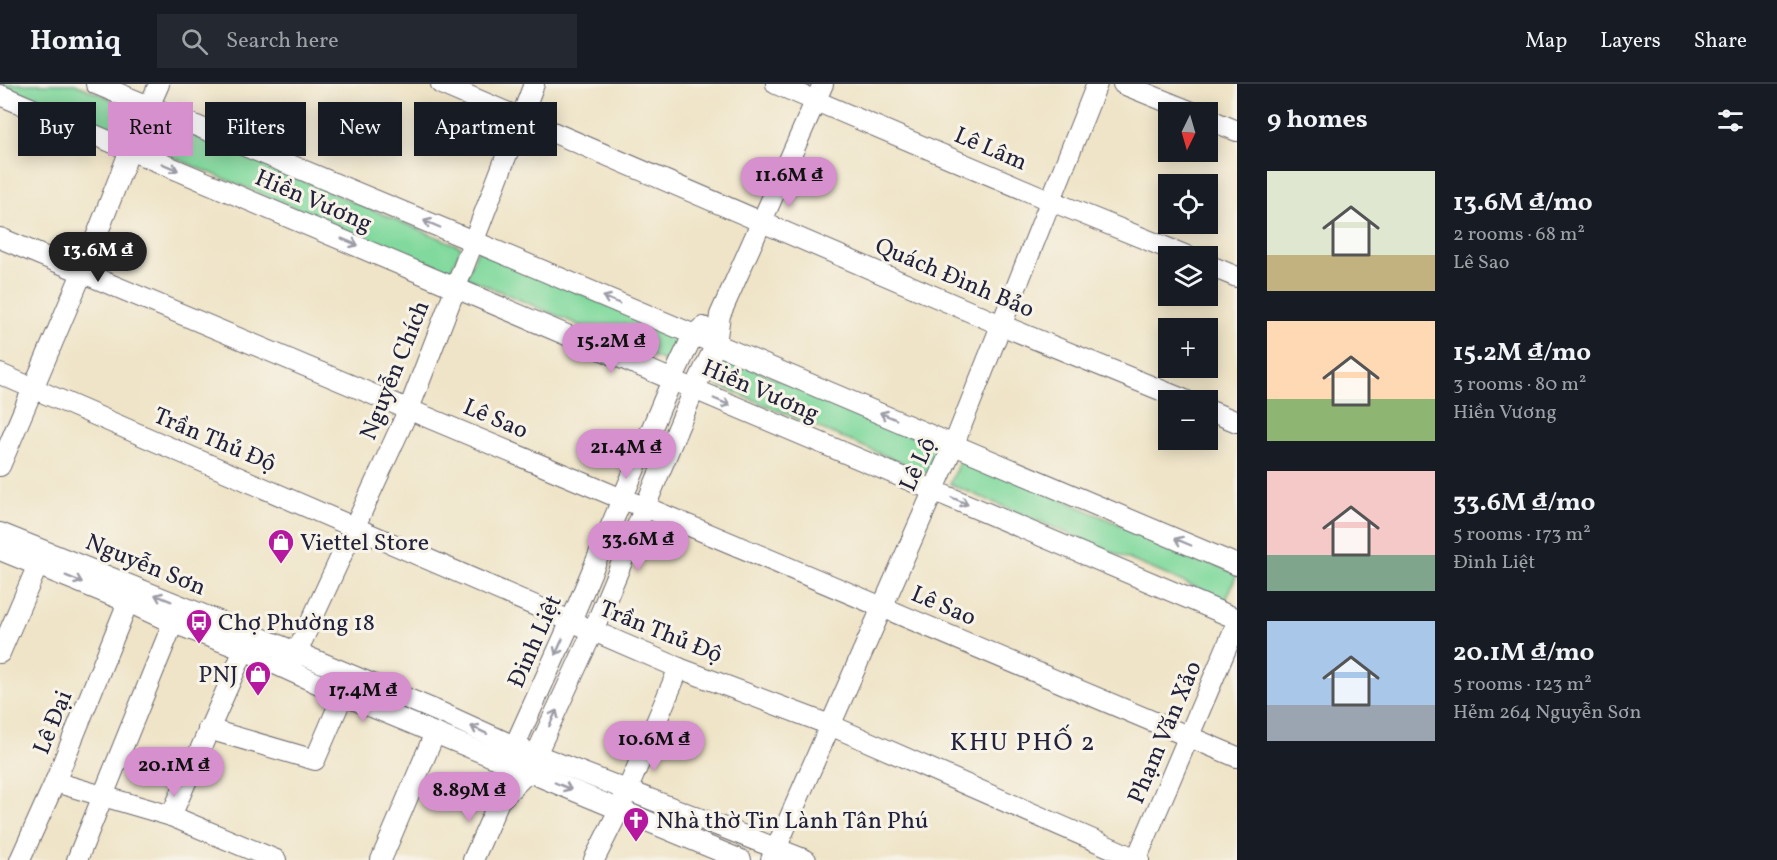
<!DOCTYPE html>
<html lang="en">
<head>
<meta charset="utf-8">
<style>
  :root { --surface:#171b24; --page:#242831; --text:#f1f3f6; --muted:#9ea1a6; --line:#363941; --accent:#d690ce }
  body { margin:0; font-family:Vollkorn,serif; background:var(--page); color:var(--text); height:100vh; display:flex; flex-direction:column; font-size:22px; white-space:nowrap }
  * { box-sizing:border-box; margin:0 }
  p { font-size:20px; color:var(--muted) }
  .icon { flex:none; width:33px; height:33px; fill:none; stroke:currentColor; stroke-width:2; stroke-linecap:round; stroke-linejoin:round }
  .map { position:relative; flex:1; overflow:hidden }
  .drawer { display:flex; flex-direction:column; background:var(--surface); width:540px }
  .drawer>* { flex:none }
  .hud { position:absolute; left:18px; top:18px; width:570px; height:54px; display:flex; gap:12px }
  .needle { width:39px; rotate:185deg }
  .fabs { position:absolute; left:1158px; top:18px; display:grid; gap:12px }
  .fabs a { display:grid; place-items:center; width:60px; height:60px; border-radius:0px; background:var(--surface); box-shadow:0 3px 15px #0003; font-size:30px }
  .price { position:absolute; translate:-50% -51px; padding:0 14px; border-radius:21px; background:var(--accent); color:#111; font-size:20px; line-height:39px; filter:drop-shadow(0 2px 3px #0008) }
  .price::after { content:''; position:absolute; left:50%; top:36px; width:18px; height:14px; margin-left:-9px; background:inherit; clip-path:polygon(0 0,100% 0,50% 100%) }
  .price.active { background:#222; color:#fff }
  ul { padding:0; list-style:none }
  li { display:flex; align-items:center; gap:18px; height:150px; padding:0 30px }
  li span { display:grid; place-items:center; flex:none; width:168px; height:120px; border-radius:0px; color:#555 }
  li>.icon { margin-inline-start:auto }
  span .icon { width:72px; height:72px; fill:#fffc; stroke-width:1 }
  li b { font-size:26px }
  h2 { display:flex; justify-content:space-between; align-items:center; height:72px; padding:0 30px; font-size:26px }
  .pill { padding:0 21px; border-radius:0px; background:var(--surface); box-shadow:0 3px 15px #0003; font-size:21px; line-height:54px }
  .pill.active { background:var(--accent); color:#111 }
  header { display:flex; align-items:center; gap:36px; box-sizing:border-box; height:84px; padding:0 30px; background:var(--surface); border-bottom:2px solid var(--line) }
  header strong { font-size:28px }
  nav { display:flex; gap:33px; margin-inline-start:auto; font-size:21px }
  .search { width:420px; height:54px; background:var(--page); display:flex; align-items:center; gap:15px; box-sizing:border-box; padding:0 21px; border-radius:0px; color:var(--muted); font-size:22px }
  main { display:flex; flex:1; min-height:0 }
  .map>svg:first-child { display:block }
</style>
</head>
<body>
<header>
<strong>Homiq</strong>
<div class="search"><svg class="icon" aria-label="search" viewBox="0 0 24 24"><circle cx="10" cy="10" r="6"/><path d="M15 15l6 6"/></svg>Search here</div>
<nav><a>Map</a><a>Layers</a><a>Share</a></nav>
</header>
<main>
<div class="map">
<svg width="1237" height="776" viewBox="0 0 1237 776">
  <rect width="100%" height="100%" fill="#f7f3e8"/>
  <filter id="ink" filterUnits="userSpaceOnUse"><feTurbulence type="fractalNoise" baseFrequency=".0167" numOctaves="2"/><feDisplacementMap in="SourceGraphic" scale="12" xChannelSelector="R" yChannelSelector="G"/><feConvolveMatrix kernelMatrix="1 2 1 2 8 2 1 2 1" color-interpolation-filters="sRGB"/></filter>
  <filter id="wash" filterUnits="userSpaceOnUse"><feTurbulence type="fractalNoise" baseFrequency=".008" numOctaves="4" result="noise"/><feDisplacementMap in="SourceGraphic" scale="24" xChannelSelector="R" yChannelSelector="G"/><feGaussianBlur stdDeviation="1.35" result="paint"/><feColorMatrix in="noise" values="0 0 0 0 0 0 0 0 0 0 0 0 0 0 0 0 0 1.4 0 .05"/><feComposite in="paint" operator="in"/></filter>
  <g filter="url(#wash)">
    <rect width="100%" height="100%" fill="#efe4c7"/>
    <g fill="#81d99d" stroke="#527e6c" stroke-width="1.5">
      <path d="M 0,0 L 75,0 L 135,25 L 123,52 Z"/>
      <path d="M 155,35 L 461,163 L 450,189 L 144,61 Z"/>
      <path d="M 478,166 L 682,253 L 671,280 L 466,193 Z"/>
      <path d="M 715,269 L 942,365 L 930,391 L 704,295 Z"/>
      <path d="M 961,373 L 1237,490 L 1226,516 L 950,400 Z"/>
    </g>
  </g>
  <g filter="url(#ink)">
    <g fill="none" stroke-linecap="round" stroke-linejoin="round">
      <g stroke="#6a666c" stroke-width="22">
        <g id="minor">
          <path d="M 96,0 L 473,157 L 1237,481"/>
          <path d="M 441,0 L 1001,241 L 1185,316"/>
          <path d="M 776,0 L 1051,117 L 1187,172"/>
          <path d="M 1123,0 L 1192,28"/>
          <path d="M 0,11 L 1237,535"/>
          <path d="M 1208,35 L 1237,47"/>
          <path d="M 0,154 L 622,415 L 645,423 L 1237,673"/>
          <path d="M 1208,181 L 1237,193"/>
          <path d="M 0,290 L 679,584 L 830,641 L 1139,776"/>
          <path d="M 1208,326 L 1237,338"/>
          <path d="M 0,382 L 82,189 L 130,66 L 159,0"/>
          <path d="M 0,449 L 296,568 L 444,630 L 514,662 L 806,776"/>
          <path d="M 0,466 L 128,518 L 173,539 L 244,566 L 343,611 L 741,776"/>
          <path d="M 0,569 L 43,469"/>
          <path d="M 291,581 L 409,325 L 534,0"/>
          <path d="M 208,645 L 315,676 L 343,611"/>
          <path d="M 510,672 L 571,537 L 672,296 L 693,251 L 703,243"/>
          <path d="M 55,698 L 171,732 L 276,776"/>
          <path d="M 499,717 L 528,688 L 593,547 L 694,306 L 716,260 L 720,231 L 823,0"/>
          <path d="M 171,732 L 244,566"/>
          <path d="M 20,776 L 55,698 L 128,518"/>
          <path d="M 77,776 L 173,539"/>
          <path d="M 381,776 L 435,649"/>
          <path d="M 473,776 L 499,717 L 501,706"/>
          <path d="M 594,776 L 619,726 L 679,584"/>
          <path d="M 771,776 L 954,360 L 1097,0"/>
          <path d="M 1136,776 L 1237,539"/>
        </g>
      </g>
      <use href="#minor" stroke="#fff" stroke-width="20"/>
    </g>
    <defs><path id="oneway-shaft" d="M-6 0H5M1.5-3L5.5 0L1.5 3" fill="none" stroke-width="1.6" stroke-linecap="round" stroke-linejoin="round" transform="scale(1.5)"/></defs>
    <g stroke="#9c9ca7">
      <use href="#oneway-shaft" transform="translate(170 83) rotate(23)"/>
      <use href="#oneway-shaft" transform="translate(432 140) rotate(-157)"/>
      <use href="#oneway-shaft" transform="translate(350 158) rotate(23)"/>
      <use href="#oneway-shaft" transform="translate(611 216) rotate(-157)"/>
      <use href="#oneway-shaft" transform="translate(722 318) rotate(23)"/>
      <use href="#oneway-shaft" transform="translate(888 332) rotate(-157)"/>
      <use href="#oneway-shaft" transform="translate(960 417) rotate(23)"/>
      <use href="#oneway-shaft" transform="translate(1183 458) rotate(-157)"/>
      <use href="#oneway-shaft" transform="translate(74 495) rotate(22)"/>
      <use href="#oneway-shaft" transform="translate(163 514) rotate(-158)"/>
      <use href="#oneway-shaft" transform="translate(559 563) rotate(114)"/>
      <use href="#oneway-shaft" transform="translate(553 634) rotate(-65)"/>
      <use href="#oneway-shaft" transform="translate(479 646) rotate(-155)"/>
      <use href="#oneway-shaft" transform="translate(563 702) rotate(23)"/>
    </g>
  </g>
  <defs>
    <g id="shop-pin" transform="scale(1.35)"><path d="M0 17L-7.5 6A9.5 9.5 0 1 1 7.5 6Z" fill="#b5179e" stroke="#f7f3e8"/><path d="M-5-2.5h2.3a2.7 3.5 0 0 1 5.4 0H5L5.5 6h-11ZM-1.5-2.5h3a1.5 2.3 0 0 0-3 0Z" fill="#fff"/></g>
    <g id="bus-pin" transform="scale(1.35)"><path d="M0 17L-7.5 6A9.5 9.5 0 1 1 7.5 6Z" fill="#b5179e" stroke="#f7f3e8"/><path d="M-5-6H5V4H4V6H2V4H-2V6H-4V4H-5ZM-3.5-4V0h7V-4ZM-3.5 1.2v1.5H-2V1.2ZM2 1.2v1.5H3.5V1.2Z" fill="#fff"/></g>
    <g id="church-pin" transform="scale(1.35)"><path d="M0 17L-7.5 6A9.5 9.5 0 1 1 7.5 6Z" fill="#b5179e" stroke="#f7f3e8"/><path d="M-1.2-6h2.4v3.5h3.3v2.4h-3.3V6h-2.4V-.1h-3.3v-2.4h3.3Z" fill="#fff"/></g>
  </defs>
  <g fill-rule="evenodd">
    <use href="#shop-pin" x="281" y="458"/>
    <use href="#bus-pin" x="199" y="538"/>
    <use href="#shop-pin" x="258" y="590"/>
    <use href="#church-pin" x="636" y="736"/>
  </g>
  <g text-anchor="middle" stroke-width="6" stroke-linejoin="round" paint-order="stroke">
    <g font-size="24" fill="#22223b" stroke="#f7f3e8">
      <text transform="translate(991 64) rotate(23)" y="8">Lê Lâm</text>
      <text transform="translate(314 116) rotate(23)" y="8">Hiền Vương</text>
      <text transform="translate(955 193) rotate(23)" y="8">Quách Đình Bảo</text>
      <text transform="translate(394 286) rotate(-68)" y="8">Nguyễn Chích</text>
      <text transform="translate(761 306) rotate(23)" y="8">Hiền Vương</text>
      <text transform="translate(496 334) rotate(23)" y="8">Lê Sao</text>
      <text transform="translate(215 355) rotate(23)" y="8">Trần Thủ Độ</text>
      <text transform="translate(917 380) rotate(-66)" y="8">Lê Lộ</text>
      <text transform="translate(146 480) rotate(22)" y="8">Nguyễn Sơn</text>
      <text transform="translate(944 521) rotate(23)" y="8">Lê Sao</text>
      <text transform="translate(661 547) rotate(22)" y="8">Trần Thủ Độ</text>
      <text transform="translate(534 557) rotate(-66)" y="8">Đinh Liệt</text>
      <text transform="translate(52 638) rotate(-68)" y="8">Lê Đại</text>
      <text transform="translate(1164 648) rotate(-67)" y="8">Phạm Văn Xảo</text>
    </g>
    <g font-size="24" fill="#22223b" stroke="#f7f3e8" text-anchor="start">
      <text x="300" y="466">Viettel Store</text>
      <text x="218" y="546">Chợ Phường 18</text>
      <text x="238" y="598" text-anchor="end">PNJ</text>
      <text x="656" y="744">Nhà thờ Tin Lành Tân Phú</text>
    </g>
    <g font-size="26" letter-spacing="1.5" fill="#22223b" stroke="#f7f3e8">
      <text x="1023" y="666">KHU PHỐ 2</text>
    </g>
  </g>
</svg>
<div class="fabs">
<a><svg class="needle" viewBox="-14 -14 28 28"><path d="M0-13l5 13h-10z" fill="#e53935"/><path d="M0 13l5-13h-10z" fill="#9ea1a6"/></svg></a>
<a><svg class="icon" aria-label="locate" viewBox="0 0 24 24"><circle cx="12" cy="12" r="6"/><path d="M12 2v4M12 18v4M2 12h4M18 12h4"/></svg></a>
<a><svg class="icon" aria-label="layers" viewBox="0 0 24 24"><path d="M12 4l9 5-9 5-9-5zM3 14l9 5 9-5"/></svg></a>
<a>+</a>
<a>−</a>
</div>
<b class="price" style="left:789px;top:124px">11.6M ₫</b>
<b class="price active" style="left:98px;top:199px">13.6M ₫</b>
<b class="price" style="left:611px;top:290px">15.2M ₫</b>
<b class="price" style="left:626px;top:396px">21.4M ₫</b>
<b class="price" style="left:638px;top:488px">33.6M ₫</b>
<b class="price" style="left:363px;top:639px">17.4M ₫</b>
<b class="price" style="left:654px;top:688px">10.6M ₫</b>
<b class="price" style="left:174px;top:714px">20.1M ₫</b>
<b class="price" style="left:469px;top:739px">8.89M ₫</b>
<div class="hud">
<a class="pill">Buy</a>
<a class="pill active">Rent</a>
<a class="pill">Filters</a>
<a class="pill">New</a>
<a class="pill">Apartment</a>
</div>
</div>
<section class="drawer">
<h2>9 homes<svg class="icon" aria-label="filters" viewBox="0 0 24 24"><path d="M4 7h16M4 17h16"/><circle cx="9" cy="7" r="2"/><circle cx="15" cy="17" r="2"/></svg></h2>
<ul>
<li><span style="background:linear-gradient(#dfe7d0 70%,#c2b280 0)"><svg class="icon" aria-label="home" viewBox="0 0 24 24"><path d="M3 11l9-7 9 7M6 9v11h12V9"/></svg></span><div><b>13.6M ₫/mo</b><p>2 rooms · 68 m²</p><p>Lê Sao</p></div></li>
<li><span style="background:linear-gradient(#ffd9b3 65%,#8fb573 0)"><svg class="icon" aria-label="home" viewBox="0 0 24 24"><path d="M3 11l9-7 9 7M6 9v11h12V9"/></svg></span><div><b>15.2M ₫/mo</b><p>3 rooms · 80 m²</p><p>Hiền Vương</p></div></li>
<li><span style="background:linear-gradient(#f6c9c9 70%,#7fa58c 0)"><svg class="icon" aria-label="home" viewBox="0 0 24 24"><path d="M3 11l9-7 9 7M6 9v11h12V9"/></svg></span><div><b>33.6M ₫/mo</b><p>5 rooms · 173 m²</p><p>Đinh Liệt</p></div></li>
<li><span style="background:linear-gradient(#a9c7e8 70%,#9aa5b1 0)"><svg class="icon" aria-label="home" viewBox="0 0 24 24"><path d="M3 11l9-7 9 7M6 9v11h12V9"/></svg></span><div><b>20.1M ₫/mo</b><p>5 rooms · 123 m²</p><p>Hẻm 264 Nguyễn Sơn</p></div></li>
</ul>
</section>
</main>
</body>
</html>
